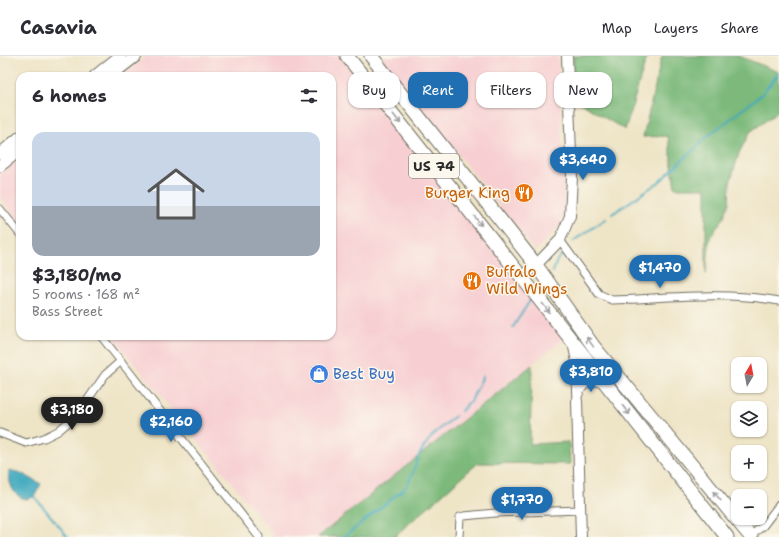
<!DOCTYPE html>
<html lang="en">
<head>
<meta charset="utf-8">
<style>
  :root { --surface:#fff; --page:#f7f7f7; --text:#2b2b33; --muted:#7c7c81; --line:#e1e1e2; --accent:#1f6fb2 }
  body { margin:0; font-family:"Shantell Sans",sans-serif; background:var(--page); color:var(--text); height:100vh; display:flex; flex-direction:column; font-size:15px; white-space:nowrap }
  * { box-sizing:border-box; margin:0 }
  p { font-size:13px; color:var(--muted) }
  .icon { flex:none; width:22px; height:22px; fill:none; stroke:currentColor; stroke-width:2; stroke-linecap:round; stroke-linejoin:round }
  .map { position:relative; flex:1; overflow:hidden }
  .sheet { position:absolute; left:16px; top:16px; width:320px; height:268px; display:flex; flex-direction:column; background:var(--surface); border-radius:12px; box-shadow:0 1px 3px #0004 }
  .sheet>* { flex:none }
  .banner { position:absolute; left:348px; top:16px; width:371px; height:36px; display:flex; gap:8px }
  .needle { width:26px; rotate:10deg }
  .tools { position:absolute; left:731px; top:301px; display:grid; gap:8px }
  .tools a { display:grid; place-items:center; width:36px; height:36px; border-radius:8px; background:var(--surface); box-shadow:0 1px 3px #0004; font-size:20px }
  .price { position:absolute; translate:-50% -34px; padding:0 9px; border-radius:14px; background:var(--accent); color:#fff; font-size:13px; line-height:26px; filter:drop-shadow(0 1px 2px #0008) }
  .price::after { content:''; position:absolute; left:50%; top:24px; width:12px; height:9px; margin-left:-6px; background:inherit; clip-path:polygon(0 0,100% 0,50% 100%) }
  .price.on { background:#222; color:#fff }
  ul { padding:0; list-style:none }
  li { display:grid; align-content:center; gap:8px; height:212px; padding:0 16px }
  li+li { border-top:1px solid var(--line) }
  li span { display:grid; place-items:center; height:124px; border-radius:12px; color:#555 }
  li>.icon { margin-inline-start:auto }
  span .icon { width:72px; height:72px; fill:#fffc; stroke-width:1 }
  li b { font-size:17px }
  h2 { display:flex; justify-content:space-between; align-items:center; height:48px; padding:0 16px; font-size:17px }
  .pill { padding:0 14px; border-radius:12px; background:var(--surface); box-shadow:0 1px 3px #0004; font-size:14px; line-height:36px }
  .pill.on { background:var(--accent); color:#fff }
  header { display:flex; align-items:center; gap:24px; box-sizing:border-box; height:56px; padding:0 20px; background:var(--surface); border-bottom:1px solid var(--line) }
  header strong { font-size:19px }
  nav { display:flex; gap:22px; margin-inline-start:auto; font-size:14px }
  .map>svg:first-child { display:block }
</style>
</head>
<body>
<header>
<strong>Casavia</strong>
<nav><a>Map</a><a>Layers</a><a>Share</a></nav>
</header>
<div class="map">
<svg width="779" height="481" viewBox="0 0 779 481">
  <rect width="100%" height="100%" fill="#fbf7ec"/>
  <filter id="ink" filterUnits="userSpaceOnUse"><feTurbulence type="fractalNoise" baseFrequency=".025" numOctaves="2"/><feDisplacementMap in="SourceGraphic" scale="8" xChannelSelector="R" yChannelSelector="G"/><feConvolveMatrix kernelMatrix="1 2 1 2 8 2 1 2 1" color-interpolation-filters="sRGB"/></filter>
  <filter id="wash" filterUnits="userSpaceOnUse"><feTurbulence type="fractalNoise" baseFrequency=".012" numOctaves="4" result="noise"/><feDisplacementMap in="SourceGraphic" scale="16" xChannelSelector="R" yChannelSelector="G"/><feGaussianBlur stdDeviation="0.9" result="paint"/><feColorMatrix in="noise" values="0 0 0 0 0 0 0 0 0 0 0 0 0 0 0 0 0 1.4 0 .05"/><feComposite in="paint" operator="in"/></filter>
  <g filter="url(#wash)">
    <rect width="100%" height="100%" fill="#eee4c6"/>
    <g fill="#f7cfd2">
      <path d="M 146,0 L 340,0 L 567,280 L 318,481 L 276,481 L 112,280 L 332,280 L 332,20 L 122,20 Z"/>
      <path d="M 380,0 L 558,0 L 565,152 L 561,168 L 535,195 Z"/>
      <path d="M 20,102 L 20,166 L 0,142 L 0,118 Z"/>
    </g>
    <g fill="#7bb97a" stroke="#537252">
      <path d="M 573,0 L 647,0 L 625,74 L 574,43 Z"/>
      <path d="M 662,0 L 739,0 L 779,16 L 779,55 L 750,76 L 739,97 L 730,127 L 729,147 L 723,163 L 710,181 L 706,218 L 706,132 L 675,132 L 668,80 L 643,81 Z"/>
      <path d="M 532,309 L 530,388 L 569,386 L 570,408 L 478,407 L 396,479 L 396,481 L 318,481 Z"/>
    </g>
    <path fill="#3ea8be" stroke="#346a74" d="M 9,414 L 21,417 L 41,428 L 34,441 L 26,443 C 13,441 8,426 9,414 Z"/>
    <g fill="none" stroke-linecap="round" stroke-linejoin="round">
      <g stroke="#3ea8be" stroke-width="2">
        <path d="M 612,158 L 659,126 L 708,80 L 761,39 L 779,17"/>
        <path d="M 573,185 L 606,163"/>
        <path d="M 553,216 L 557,204 L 563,198"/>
        <path d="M 513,271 L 531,243"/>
        <path d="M 461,355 L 472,343 L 483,320"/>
        <path d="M 33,439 L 68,481"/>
        <path d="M 344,481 L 404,433 C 414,420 413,412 419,399 C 430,379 438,375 455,360"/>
      </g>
    </g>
  </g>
  <g filter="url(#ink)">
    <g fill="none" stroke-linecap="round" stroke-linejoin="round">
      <g stroke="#6f6c61" stroke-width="9">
        <g id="street">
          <path d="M 0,153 L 20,178"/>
          <path d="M 560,184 L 599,238 L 612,244 C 667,242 724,235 779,245"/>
          <path d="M 101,280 L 259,481"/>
          <path d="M 572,289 L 575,303 L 577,345"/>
          <path d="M 578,341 C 582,327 591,325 604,327"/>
          <path d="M 0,377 L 26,387 L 44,382 L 58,375 L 77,359 L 105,319 L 121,305"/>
          <path d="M 750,480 L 763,470 L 779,449"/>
          <path d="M 459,481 L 460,461 L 464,460 L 495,457 L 581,454"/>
        </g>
      </g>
      <g stroke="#6f6c61" stroke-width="12">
        <g id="secondary">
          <path d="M 522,221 L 536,209 L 560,184 L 570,160 L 572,121 L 567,0"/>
          <path d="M 577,345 L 581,481"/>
        </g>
      </g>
      <g stroke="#6f6c61" stroke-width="13">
        <g id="primary">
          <path d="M 95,20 L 120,0"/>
          <path d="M 110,20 L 136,0"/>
          <path d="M 0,98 L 20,81"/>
          <path d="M 0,110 L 20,94"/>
        </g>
      </g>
      <g stroke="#6f6c61" stroke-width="15">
        <g id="highway">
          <path d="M 347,0 L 727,481"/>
          <path d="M 371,0 L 536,209 L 594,291 L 751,481"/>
        </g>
      </g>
      <use href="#street" stroke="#fff" stroke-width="7"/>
      <use href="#secondary" stroke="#fff" stroke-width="10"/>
      <use href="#primary" stroke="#fff" stroke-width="11"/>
      <use href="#highway" stroke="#fff" stroke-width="13"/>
    </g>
    <defs><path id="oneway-shaft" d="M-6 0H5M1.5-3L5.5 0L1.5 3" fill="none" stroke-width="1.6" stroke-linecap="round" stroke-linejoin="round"/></defs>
    <g stroke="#a0a0a0">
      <use href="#oneway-shaft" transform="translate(397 63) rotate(52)"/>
      <use href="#oneway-shaft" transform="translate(478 165) rotate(52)"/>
      <use href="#oneway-shaft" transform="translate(546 252) rotate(52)"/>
      <use href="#oneway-shaft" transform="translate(590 286) rotate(-125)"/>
      <use href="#oneway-shaft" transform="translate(626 354) rotate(51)"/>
      <use href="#oneway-shaft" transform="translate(717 440) rotate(-130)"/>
    </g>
  </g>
  <defs>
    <g id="restaurant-disc" transform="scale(1)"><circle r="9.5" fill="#e8710a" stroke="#fbf7ec"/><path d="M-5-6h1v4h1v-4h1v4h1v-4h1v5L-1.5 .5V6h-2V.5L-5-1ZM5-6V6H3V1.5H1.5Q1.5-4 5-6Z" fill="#fff"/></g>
    <g id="shop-disc" transform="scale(1)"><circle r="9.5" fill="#3f7fe0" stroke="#fbf7ec"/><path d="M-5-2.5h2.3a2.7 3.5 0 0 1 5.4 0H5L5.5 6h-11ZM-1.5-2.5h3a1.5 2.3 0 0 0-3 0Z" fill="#fff"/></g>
  </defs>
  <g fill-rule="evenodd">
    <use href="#restaurant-disc" x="524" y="137"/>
    <use href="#restaurant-disc" x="472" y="225"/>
    <use href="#shop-disc" x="319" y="318"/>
  </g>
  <g text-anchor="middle" stroke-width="3" stroke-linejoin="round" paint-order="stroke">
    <rect fill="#fbf7ec" stroke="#696865" stroke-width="1" x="409" y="98" width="50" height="24" rx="3"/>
    <g font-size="14" font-weight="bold" fill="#2b2b2b">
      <text x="434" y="115">US 74</text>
    </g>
    <g font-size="15" fill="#c56008" stroke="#fbf7ec" text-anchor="end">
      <text x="510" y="142">Burger King</text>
      <text x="486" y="221" text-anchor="start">Buffalo<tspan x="486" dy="17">Wild Wings</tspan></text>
    </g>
    <g font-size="15" fill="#366cbe" stroke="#fbf7ec" text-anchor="start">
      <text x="333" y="323">Best Buy</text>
    </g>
  </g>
</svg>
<div class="tools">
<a><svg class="needle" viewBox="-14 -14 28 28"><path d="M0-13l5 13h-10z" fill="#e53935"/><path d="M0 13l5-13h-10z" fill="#7c7c81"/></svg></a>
<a><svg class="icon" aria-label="layers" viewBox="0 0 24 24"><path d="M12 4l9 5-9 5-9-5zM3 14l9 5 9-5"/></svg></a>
<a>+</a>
<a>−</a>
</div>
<b class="price" style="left:583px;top:125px">$3,640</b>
<b class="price" style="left:660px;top:233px">$1,470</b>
<b class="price" style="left:591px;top:337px">$3,810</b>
<b class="price on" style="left:72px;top:375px">$3,180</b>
<b class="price" style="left:171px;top:387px">$2,160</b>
<b class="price" style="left:522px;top:465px">$1,770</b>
<div class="banner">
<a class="pill">Buy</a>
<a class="pill on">Rent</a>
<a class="pill">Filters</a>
<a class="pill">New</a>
</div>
<section class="sheet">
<h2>6 homes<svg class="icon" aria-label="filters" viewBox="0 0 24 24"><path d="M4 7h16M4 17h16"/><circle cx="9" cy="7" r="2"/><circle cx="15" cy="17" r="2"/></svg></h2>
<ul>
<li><span style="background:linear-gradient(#c9d6e8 60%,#9aa5b1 0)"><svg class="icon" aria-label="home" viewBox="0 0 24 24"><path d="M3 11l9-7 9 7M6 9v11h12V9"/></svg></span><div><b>$3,180/mo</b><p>5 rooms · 168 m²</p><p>Bass Street</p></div></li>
</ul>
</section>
</div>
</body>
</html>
